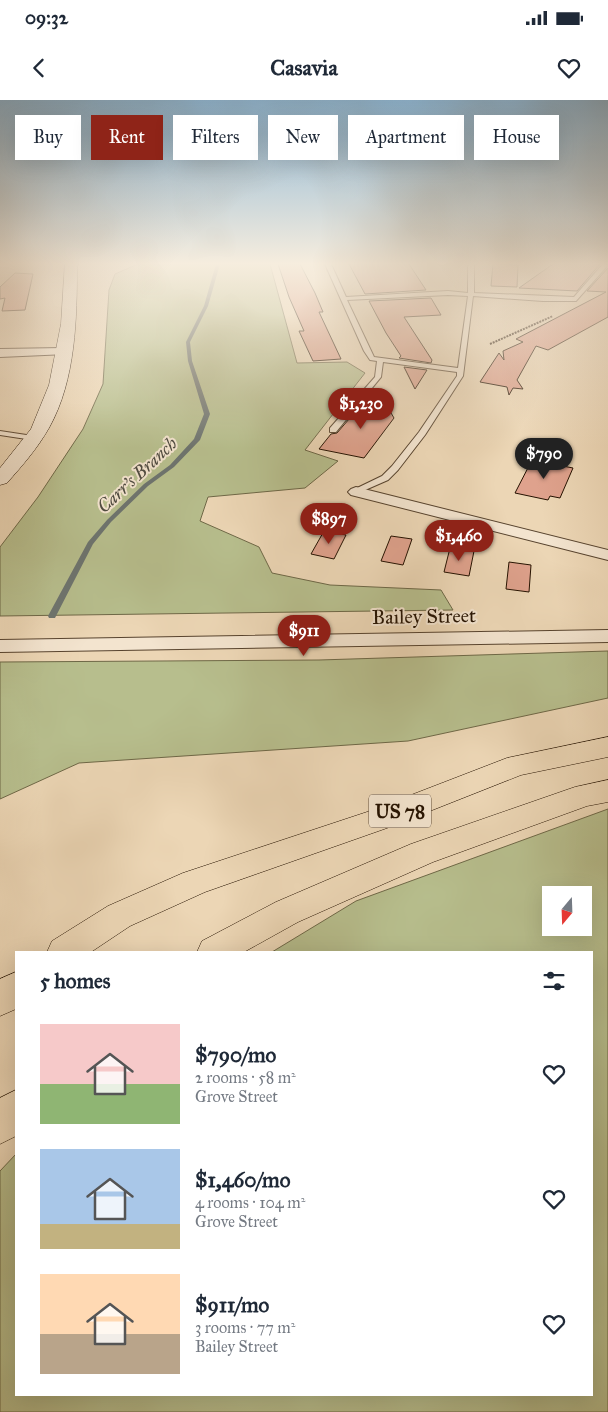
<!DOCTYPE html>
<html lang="en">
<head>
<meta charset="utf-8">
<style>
  :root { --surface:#fff; --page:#f2f2f3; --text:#1f2937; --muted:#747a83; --accent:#8f2418 }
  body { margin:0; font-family:"IM FELL Great Primer",serif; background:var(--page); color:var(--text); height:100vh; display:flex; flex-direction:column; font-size:19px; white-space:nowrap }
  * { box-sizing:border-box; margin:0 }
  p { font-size:16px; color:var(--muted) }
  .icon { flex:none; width:28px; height:28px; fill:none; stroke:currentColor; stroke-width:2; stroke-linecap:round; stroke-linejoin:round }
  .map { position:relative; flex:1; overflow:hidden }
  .panel { position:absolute; left:15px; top:851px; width:578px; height:445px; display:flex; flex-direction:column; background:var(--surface); border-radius:0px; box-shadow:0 5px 20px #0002 }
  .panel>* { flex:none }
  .hud { position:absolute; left:15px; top:15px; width:579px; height:45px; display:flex; gap:10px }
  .needle { width:32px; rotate:199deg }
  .fabs { position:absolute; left:542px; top:786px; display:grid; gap:10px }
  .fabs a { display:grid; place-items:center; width:50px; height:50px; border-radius:0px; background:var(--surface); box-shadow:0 5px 20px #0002; font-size:25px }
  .price { position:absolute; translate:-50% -42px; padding:0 11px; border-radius:18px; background:var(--accent); color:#fff; font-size:16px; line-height:32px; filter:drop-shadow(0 1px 2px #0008) }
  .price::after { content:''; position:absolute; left:50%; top:30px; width:15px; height:11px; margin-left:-8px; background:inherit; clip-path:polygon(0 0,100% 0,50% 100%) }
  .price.current { background:#222; color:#fff }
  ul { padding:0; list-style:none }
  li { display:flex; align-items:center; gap:15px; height:125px; padding:0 25px }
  li span { display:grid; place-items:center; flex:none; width:140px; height:100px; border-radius:0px; color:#555 }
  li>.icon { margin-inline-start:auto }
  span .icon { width:60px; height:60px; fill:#fffc; stroke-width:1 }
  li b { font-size:21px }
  h2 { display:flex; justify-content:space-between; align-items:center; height:60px; padding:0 25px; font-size:21px }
  .pill { padding:0 18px; border-radius:0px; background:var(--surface); box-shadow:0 5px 20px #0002; font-size:18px; line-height:45px }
  .pill.current { background:var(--accent); color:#fff }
  .status { display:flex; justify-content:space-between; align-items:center; height:35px; padding:0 25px; background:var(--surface); direction:ltr }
  .status svg { height:14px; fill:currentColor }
  header { display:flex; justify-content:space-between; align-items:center; height:65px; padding:0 25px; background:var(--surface); font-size:22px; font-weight:800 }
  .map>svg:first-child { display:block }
</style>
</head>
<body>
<div class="status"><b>09:32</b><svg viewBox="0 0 49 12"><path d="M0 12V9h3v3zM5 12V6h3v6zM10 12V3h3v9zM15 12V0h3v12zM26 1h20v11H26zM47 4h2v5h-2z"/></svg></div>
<header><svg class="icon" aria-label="back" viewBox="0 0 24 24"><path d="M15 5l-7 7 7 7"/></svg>Casavia<svg class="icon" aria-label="heart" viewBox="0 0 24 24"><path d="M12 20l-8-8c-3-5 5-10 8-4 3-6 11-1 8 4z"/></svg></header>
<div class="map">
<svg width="608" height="1312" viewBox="0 0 608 1312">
  <rect width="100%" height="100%" fill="#ecd6b5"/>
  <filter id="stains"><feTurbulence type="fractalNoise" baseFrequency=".004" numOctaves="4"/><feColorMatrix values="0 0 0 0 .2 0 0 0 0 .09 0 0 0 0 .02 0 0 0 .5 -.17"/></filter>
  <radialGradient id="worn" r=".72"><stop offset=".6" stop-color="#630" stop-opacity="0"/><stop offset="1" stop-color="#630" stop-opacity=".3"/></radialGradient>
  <g fill="#b7be8d" stroke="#6e6847" fill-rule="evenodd">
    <path d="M 138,164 L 270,164 L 297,263 L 347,262 L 365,273 L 305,350 L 338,361 L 305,388 L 208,397 L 200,421 L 259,447 L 272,473 L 330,485 L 441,490 L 453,510 L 0,516 L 0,447 L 38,397 L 83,329 L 103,284 L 109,190 L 115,174 Z"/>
    <path d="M 608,551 L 608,598 L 408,641 L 79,663 L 0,699 L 0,562 L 319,560 Z"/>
    <path d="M 608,709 L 608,1312 L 0,1312 L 0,1071 L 16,1054 L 16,1295 L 591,1295 L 591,852 L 272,852 L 356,801 ZM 551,795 L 584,795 L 584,828 L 551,828 Z"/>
  </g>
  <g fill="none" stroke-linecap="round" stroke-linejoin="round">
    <path fill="#6d746f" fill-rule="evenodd" d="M 216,164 L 220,164 L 208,206 L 190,242 L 192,261 L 210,314 L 200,340 L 174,367 L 148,386 L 111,422 L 93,444 L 56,516 L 55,518 L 49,518 L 48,516 L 88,442 L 107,420 L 144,384 L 170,365 L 194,339 L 204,314 L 188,261 L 186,242 L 204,206 Z"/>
  </g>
  <g fill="#dfa28d" stroke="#251201">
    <path d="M 278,164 L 300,164 L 315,193 L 323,212 L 319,212 L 341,259 L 313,261 L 299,231 L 304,231 L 289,197 Z"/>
    <path d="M 349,164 L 409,164 L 426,190 L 365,194 Z"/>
    <path d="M 493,164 L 518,165 L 517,187 L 491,186 Z"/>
    <path d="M 553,164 L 600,164 L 577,191 L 519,188 Z"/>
    <path d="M 608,168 L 608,217 L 548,250 L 536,246 L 517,280 L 523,289 L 513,288 L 509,295 L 507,287 L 480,282 L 499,253 L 504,260 L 503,251 L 523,242 L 516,239 L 606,192 L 587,191 Z"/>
    <path d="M 15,173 L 33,174 L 25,210 L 2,211 L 5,198 L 0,199 L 0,187 Z"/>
    <path d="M 431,198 L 441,215 L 404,217 L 432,260 L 431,263 L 399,258 L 401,256 L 386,233 L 369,201 Z"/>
    <path d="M 404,267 L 427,270 L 415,289 Z"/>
    <path d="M 378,291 L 394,318 L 364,358 L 319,349 L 331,334 L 337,333 L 362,304 L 365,311 Z"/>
    <path d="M 532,360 L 573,368 L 560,398 L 550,396 L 548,400 L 515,393 Z"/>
    <path d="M 324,431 L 346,435 L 334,459 L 311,454 Z"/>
    <path d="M 391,436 L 412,439 L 403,465 L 381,461 Z"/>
    <path d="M 450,448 L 474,451 L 469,476 L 444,472 Z"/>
    <path d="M 509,462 L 531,465 L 529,492 L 506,489 Z"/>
  </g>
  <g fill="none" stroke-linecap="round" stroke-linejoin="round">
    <g stroke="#57432e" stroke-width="2">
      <g id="lane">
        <path d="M 325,164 L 331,164 L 346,197 L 448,191 L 468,193 L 468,164 L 474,164 L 474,193 L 574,197 L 603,164 L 608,165 L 576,201 L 543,201 L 473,196 L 463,276 L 425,335 L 398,370 L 388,380 L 356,394 L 352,392 L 353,390 L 382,376 L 392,366 L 419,332 L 457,276 L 457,272 L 383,262 L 381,277 L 336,332 L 330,332 L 330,328 L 375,277 L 377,261 L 370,260 L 364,251 ZM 448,195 L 468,196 L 458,268 L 374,257 L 347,200 Z"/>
        <path d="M 0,331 L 33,336 L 37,338 L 33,340 L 0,335 Z"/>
      </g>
    </g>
    <g stroke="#57432e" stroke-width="2">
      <g id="street">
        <path d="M 63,248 L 69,252 L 67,254 L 0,257 L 0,249 Z"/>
        <path d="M 356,387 L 608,450 L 608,460 L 351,395 L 348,392 L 351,389 Z"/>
        <path d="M 608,530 L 608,542 L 0,552 L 0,540 Z"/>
      </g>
    </g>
    <g stroke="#251201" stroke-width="1">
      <path id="secondary" d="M 65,164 L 77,164 C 77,218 76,280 49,328 C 37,349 22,366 7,383 L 0,385 L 0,368 L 31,329 L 49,285 L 61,224 Z"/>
    </g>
    <g stroke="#251201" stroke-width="1">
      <g id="highway">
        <path d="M 608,637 L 608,657 L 521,675 L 387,728 L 205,792 L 130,826 L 91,852 L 47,852 L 52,841 L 108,806 L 183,773 L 367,712 L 507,658 Z"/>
        <path d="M 608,680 L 608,702 L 587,706 L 433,762 L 298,822 L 244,852 L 197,852 L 202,841 L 276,802 L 411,744 L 575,687 Z"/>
        <path d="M 16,872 L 16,909 L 0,916 L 0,879 Z"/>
        <path d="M 16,990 L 16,1036 L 0,1044 L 0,998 Z"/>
      </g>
    </g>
    <path stroke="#251201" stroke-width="2" stroke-dasharray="2 1" stroke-linecap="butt" d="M 490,244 L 553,216"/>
    <use href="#lane" fill="#f3e4cf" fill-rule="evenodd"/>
    <use href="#street" fill="#f3e4cf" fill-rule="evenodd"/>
    <use href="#secondary" fill="#f3e4cf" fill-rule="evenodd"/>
    <use href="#highway" fill="#ecd6b5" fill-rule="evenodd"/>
  </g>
  <linearGradient id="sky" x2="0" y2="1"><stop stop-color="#8ab5d5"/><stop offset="0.47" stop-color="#f6edde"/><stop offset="1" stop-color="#f6edde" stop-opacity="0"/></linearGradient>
  <rect width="608" height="348" fill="url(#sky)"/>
  <g text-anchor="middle" stroke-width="4" stroke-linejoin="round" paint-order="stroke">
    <g font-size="18" font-style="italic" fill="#4f4b41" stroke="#f3e4cf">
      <text transform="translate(137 375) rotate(-43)" y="6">Carr's Branch</text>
    </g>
    <rect fill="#f3e4cf" stroke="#63513f" stroke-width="1" x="369" y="694.5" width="62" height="33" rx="4"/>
    <g font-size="19" font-weight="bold" fill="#251201">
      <text x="400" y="718">US 78</text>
    </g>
    <g font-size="20" fill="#251201" stroke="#f3e4cf">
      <text transform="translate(424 516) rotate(-1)" y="7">Bailey Street</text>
    </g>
  </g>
  <rect width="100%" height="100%" filter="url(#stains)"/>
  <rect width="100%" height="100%" fill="url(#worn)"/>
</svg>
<div class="fabs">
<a><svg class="needle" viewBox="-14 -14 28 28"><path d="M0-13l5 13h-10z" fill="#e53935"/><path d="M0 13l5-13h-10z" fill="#747a83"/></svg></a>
</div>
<b class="price" style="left:361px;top:330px">$1,230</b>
<b class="price current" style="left:544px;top:380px">$790</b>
<b class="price" style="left:329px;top:445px">$897</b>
<b class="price" style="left:459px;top:462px">$1,460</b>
<b class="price" style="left:304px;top:557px">$911</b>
<div class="hud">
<a class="pill">Buy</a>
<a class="pill current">Rent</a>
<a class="pill">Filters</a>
<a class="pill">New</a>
<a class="pill">Apartment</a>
<a class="pill">House</a>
</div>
<section class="panel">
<h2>5 homes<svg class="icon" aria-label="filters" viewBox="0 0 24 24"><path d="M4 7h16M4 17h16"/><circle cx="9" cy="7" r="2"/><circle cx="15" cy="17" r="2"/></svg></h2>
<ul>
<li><span style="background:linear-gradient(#f6c9c9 60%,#8fb573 0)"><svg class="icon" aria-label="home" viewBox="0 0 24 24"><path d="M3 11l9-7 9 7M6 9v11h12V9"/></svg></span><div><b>$790/mo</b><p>2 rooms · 58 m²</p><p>Grove Street</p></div><svg class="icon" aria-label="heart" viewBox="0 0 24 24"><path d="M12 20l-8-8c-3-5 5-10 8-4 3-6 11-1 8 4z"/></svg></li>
<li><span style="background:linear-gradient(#a9c7e8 75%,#c2b280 0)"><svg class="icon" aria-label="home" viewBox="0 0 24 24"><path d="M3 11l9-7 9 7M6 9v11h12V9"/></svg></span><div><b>$1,460/mo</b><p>4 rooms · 104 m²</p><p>Grove Street</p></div><svg class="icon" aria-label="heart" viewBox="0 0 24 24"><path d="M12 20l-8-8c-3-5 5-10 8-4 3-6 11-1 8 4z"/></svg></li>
<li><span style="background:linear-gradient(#ffd9b3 60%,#b9a48a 0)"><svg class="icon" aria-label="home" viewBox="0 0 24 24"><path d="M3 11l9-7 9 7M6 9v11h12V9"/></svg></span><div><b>$911/mo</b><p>3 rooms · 77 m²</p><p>Bailey Street</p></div><svg class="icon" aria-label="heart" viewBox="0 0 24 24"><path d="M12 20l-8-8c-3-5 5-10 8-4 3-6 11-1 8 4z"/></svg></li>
</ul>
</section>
</div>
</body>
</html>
